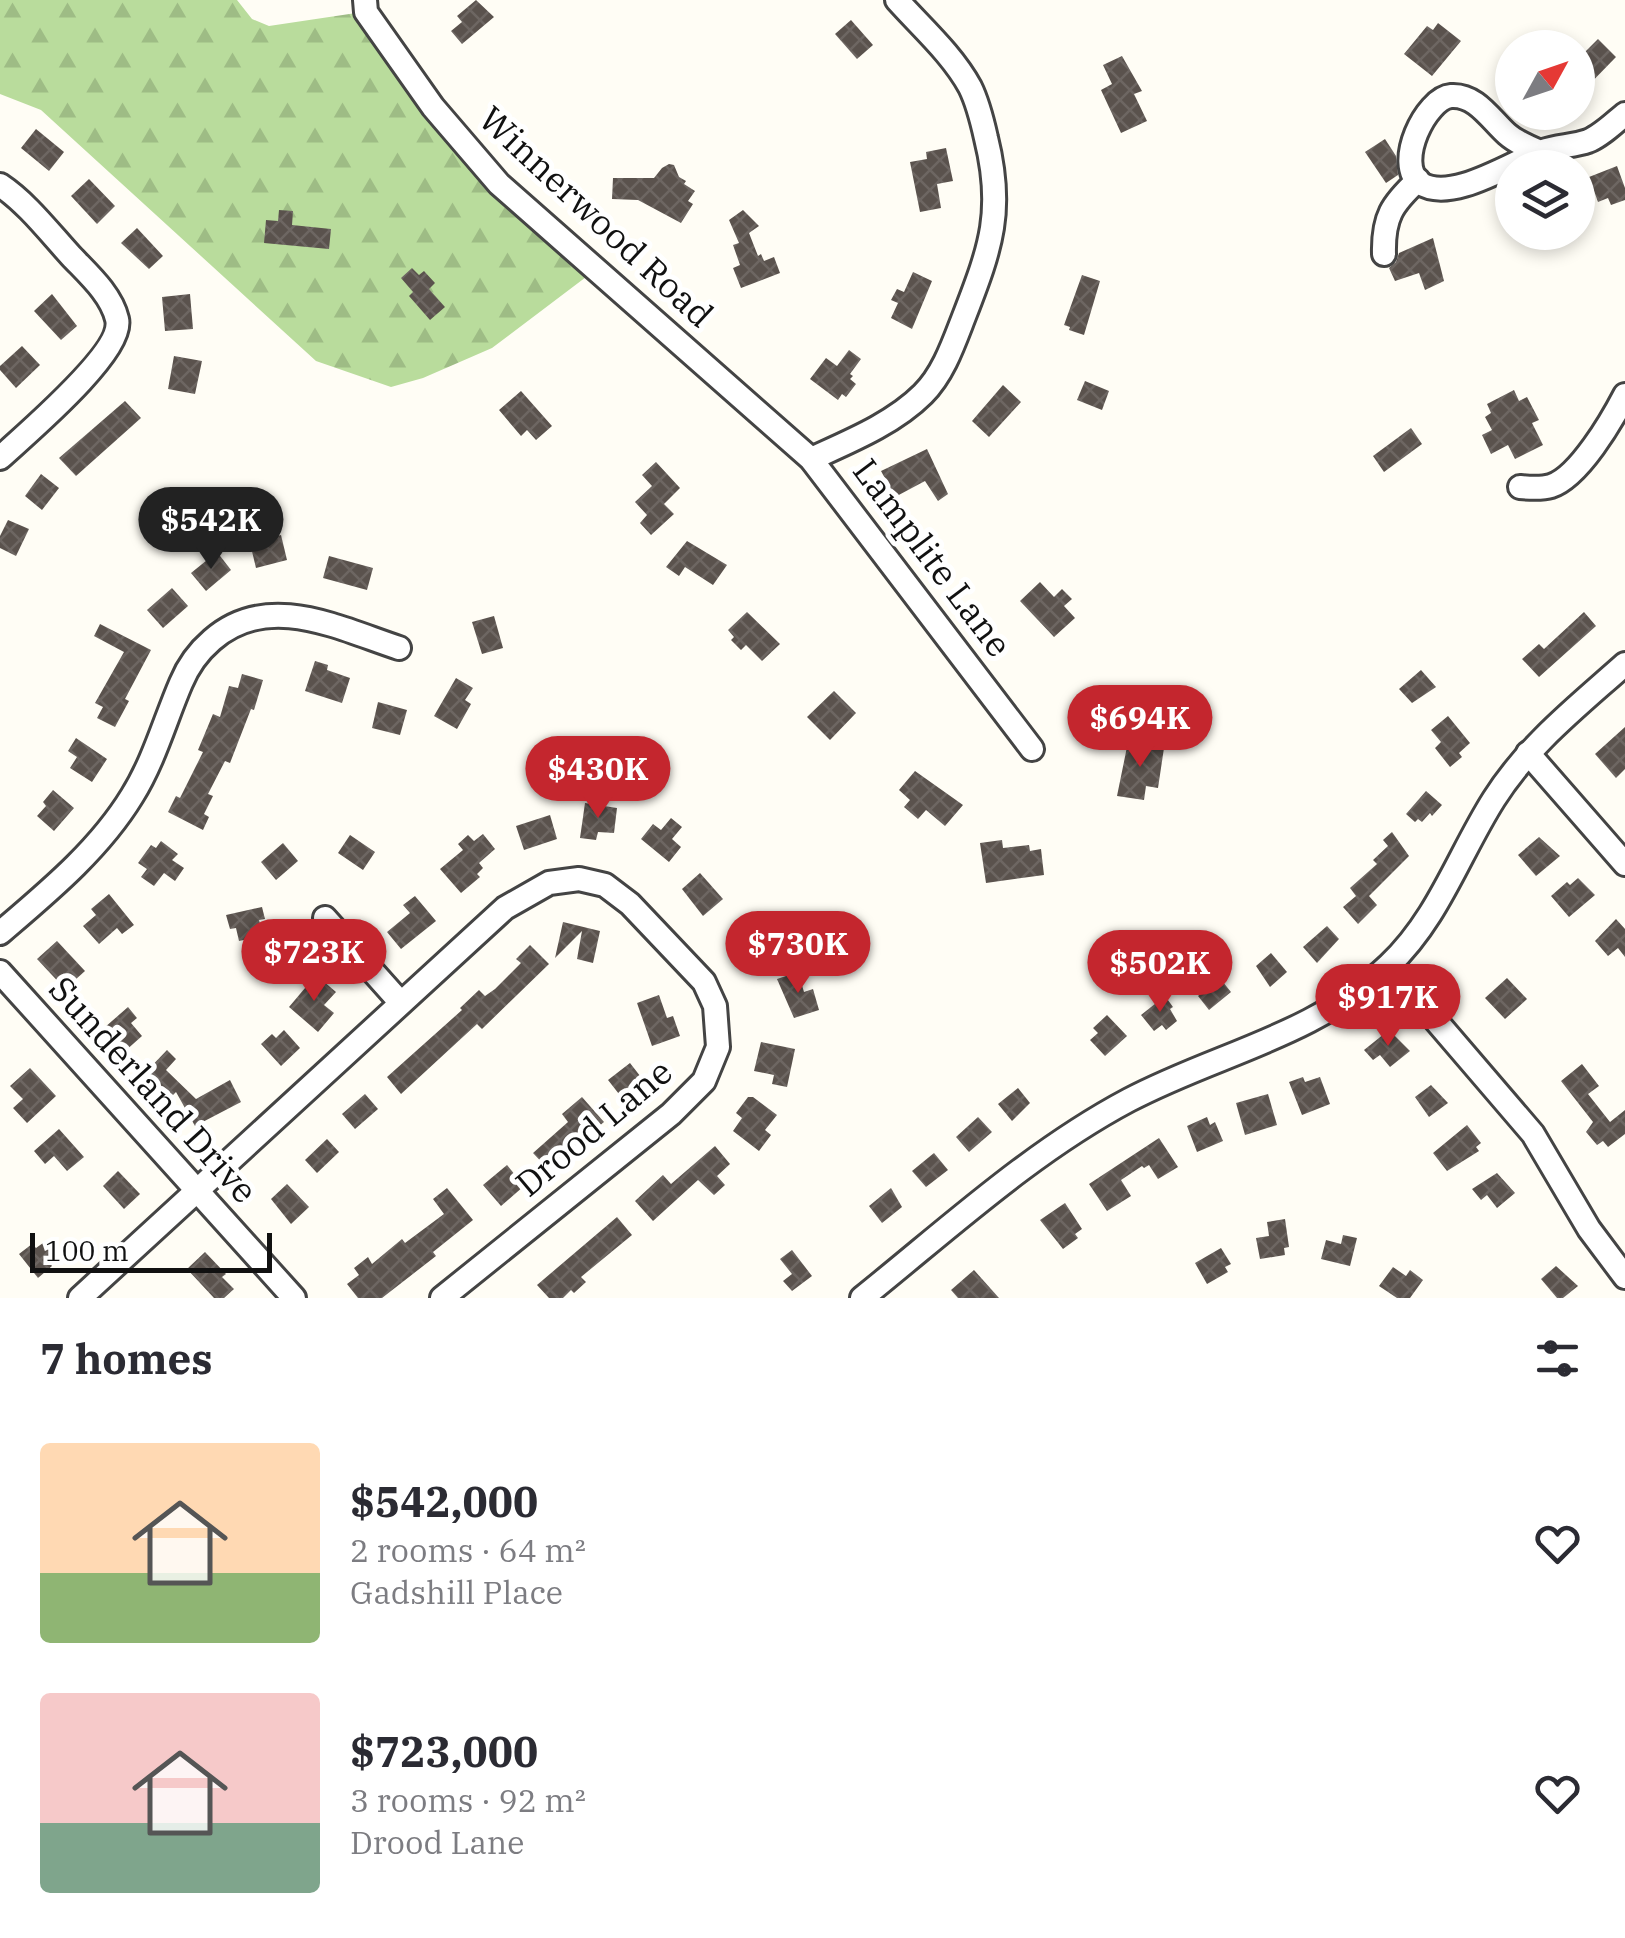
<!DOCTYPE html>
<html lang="en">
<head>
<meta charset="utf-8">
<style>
  :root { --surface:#fff; --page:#f2f2f3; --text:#2b2b33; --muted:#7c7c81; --accent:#c4262e }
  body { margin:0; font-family:"IBM Plex Serif",serif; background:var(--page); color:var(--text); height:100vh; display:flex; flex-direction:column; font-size:38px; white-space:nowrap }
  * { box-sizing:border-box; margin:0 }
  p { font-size:32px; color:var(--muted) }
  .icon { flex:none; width:55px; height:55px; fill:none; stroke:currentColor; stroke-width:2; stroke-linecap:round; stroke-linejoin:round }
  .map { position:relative; height:1298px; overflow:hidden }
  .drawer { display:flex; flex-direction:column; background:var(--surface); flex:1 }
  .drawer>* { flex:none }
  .needle { width:65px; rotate:50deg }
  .buttons { position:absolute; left:1495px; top:30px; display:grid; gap:20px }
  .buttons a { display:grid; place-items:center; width:100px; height:100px; border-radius:50%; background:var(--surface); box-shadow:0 5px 15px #0003; font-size:50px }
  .scale { position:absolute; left:30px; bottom:25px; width:242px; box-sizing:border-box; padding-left:10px; border:5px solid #111; border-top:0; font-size:28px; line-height:35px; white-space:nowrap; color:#111; -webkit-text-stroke:8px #fff; paint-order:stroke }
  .price { position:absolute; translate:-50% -85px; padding:0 22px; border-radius:35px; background:var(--accent); color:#fff; font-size:32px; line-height:65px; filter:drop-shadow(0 2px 5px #0008) }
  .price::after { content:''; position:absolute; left:50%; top:60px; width:30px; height:22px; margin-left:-15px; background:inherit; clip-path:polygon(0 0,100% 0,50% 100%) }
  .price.selected { background:#222; color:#fff }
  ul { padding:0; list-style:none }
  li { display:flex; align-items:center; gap:30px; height:250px; padding:0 40px }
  li span { display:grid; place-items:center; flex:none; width:280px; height:200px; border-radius:10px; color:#555 }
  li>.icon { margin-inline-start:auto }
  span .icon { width:120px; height:120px; fill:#fffc; stroke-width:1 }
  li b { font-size:42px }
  h2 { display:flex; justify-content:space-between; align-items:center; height:120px; padding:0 40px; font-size:42px }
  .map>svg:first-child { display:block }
</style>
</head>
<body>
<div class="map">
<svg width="1625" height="1298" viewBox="0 0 1625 1298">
  <defs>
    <pattern id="forest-firs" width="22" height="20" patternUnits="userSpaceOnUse" patternTransform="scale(2.5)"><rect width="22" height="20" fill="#b9dc9c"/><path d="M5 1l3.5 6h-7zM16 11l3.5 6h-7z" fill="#9ebc85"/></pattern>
    <pattern id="building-cross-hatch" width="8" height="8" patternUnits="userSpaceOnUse" patternTransform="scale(2.5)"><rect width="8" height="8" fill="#5a524d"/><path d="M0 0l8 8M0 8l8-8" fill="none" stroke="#6d6662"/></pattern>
  </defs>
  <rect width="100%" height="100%" fill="#fffdf5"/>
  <path fill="url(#forest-firs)" d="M 0,0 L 237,0 L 252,19 L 269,26 L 356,13 L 590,274 L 492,348 L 423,378 L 391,387 L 316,361 L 41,110 L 0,94 Z"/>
  <g fill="url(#building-cross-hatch)">
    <path d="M 476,0 L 494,17 L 462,44 L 451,31 L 462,22 L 457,16 Z"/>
    <path d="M 851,20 L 873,45 L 857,59 L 835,34 Z"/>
    <path d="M 1438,23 L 1461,41 L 1432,76 L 1404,54 L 1427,26 L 1433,30 Z"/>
    <path d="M 1598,39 L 1616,57 L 1578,96 L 1578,59 Z"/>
    <path d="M 1122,56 L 1142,91 L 1134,94 L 1147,121 L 1121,133 L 1101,90 L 1112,84 L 1103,65 Z"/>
    <path d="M 36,129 L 64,152 L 49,171 L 21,148 Z"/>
    <path d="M 1385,139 L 1396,156 L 1398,175 L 1386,183 L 1365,152 Z"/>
    <path d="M 946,148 L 953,181 L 937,184 L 941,208 L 920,212 L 910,162 L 927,159 L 926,152 Z"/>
    <path d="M 669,164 L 674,165 L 679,177 L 686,181 L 684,184 L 695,191 L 688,201 L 693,204 L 681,223 L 638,200 L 612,199 L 613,178 L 654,178 L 662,168 Z"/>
    <path d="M 1617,166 L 1625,188 L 1625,200 L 1611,205 L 1608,198 L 1598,202 L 1589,177 Z"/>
    <path d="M 89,179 L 115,206 L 97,224 L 71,196 Z"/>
    <path d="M 279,210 L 293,211 L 292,225 L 331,229 L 329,249 L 264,243 L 266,220 L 278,221 Z"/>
    <path d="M 743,210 L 759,226 L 749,233 L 758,256 L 761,254 L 764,261 L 774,257 L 780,273 L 741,288 L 733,268 L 740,265 L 733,245 L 739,243 L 729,220 Z"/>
    <path d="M 137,228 L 163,256 L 149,269 L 121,243 Z"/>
    <path d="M 1433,238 L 1444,281 L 1425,290 L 1419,273 L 1395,281 L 1389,268 L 1396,262 L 1399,253 Z"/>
    <path d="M 412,268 L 419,275 L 424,271 L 435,283 L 429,289 L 445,307 L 430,320 L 409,296 L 413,292 L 401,278 Z"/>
    <path d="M 913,272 L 932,281 L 912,329 L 891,318 L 898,303 L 891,300 L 897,289 L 904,292 Z"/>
    <path d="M 1082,275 L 1100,281 L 1084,335 L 1069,330 L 1070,327 L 1064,325 Z"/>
    <path d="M 52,294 L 77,326 L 61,340 L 34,311 Z"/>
    <path d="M 190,294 L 193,329 L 165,331 L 162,297 Z"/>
    <path d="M 22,346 L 40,365 L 16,388 L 0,370 L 0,366 Z"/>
    <path d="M 849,350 L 861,359 L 850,374 L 853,376 L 850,379 L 856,384 L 846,397 L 842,394 L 838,400 L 810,379 L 826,358 L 837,366 Z"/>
    <path d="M 174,356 L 202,361 L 195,394 L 168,389 Z"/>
    <path d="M 1085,381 L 1109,391 L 1102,410 L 1077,400 Z"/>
    <path d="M 1003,385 L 1021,402 L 989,437 L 972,421 Z"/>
    <path d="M 1514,390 L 1519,401 L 1527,397 L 1539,420 L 1532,423 L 1543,445 L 1515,459 L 1508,445 L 1491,454 L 1482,435 L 1492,430 L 1485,417 L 1491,413 L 1487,404 Z"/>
    <path d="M 521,391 L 552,426 L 536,440 L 527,430 L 521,436 L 499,410 Z"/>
    <path d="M 125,401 L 141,418 L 76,476 L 59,458 Z"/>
    <path d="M 1411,428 L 1422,444 L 1384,472 L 1373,456 Z"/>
    <path d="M 927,449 L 948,494 L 938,501 L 925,481 L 895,497 L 881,471 Z"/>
    <path d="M 656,462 L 680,488 L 664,504 L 674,514 L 651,535 L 640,523 L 647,515 L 635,502 L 652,486 L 642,475 Z"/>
    <path d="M 41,474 L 59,488 L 42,510 L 25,496 Z"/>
    <path d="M 8,520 L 29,529 L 16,556 L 0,548 L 0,536 Z"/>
    <path d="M 281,535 L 287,560 L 256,568 L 250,543 Z"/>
    <path d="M 687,541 L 727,565 L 713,585 L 685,567 L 679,576 L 666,567 Z"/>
    <path d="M 217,552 L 231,570 L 206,591 L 191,573 Z"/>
    <path d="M 329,556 L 373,568 L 367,590 L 323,578 Z"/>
    <path d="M 1040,582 L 1054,597 L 1062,589 L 1072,599 L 1064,606 L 1075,618 L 1054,637 L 1020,601 Z"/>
    <path d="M 172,588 L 188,606 L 163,628 L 147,610 Z"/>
    <path d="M 747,612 L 780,644 L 762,661 L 746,645 L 741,650 L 731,640 L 734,637 L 728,630 Z"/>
    <path d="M 1584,612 L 1596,626 L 1539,677 L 1522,659 L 1539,644 L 1544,649 Z"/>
    <path d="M 494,616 L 503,648 L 482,654 L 472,622 Z"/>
    <path d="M 100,624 L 151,650 L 125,699 L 129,701 L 115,727 L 97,718 L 103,707 L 95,703 L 124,652 L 94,636 Z"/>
    <path d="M 315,661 L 328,665 L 327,670 L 350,678 L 342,703 L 305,691 Z"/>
    <path d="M 1421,670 L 1436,687 L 1412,703 L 1399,689 Z"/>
    <path d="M 242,674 L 263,680 L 254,710 L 251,709 L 230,763 L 225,761 L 208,794 L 213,796 L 204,814 L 209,817 L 203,830 L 168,812 L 176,796 L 180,798 L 203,752 L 198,750 L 213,714 L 220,717 L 229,686 L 238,688 Z"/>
    <path d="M 456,678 L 473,688 L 465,700 L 471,704 L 457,729 L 434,716 Z"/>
    <path d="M 834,691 L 856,713 L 830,740 L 807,717 Z"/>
    <path d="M 378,702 L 407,710 L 400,735 L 372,728 Z"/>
    <path d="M 1448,716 L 1470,743 L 1459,753 L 1462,757 L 1450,767 L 1435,748 L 1441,742 L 1431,730 Z"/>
    <path d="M 1625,727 L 1625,769 L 1616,778 L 1595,754 Z"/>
    <path d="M 76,738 L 107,759 L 92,782 L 70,768 L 77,757 L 68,751 Z"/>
    <path d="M 1128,742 L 1164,748 L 1158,788 L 1146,786 L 1144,800 L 1117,796 Z"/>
    <path d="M 915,771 L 963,805 L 945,826 L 926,810 L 918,819 L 904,807 L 910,800 L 899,790 Z"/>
    <path d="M 53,790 L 74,808 L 54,831 L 37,816 L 46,806 L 43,802 Z"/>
    <path d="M 1426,791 L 1442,805 L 1432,816 L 1430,813 L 1422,822 L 1418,819 L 1415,822 L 1406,814 Z"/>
    <path d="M 585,803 L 617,808 L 614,833 L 598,832 L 596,840 L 580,838 Z"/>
    <path d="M 550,815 L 557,839 L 524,850 L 516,826 Z"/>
    <path d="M 671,818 L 682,827 L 672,839 L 681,847 L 669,862 L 641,839 L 653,824 L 661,830 Z"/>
    <path d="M 1392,832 L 1409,856 L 1369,896 L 1377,905 L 1358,924 L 1343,907 L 1356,896 L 1350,888 L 1377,864 L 1373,860 L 1388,846 L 1383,840 Z"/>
    <path d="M 483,834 L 495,849 L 479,863 L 483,868 L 477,874 L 480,877 L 461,893 L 440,869 L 463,850 L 458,844 L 468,835 L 474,841 Z"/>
    <path d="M 350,835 L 375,852 L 363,870 L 338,853 Z"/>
    <path d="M 1539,837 L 1560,856 L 1536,876 L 1518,855 Z"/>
    <path d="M 1002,840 L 1003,848 L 1029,845 L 1030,851 L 1041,849 L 1044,875 L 986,883 L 980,843 Z"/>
    <path d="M 161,841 L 178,854 L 172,860 L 184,868 L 175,881 L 164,873 L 154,886 L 141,877 L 147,869 L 138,863 L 151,845 L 156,848 Z"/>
    <path d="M 283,843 L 298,861 L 276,880 L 261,862 Z"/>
    <path d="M 700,873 L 723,899 L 703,916 L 682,889 Z"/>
    <path d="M 1578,878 L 1595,895 L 1569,917 L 1551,896 L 1567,882 L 1570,885 Z"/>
    <path d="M 109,894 L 134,925 L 122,934 L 117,928 L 99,944 L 83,926 L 96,915 L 91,909 Z"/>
    <path d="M 415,896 L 436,921 L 401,949 L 387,932 L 410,913 L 403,905 Z"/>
    <path d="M 262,907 L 265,919 L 259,920 L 263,936 L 239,941 L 236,928 L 230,929 L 226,915 Z"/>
    <path d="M 1616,919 L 1625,929 L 1625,957 L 1618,948 L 1608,956 L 1595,941 Z"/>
    <path d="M 746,921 L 768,947 L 750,962 L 729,936 Z"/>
    <path d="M 563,922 L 600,931 L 593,963 L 577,959 L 582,931 L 555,958 Z"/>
    <path d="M 1327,926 L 1339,939 L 1317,963 L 1303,947 Z"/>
    <path d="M 57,941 L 85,971 L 65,989 L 37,959 Z"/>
    <path d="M 530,945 L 549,964 L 482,1029 L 477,1024 L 401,1094 L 387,1077 L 462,1010 L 460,1008 L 479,990 L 485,996 L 495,989 L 521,963 L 516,959 Z"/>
    <path d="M 1271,953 L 1287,972 L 1270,987 L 1256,966 Z"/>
    <path d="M 1214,971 L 1231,992 L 1209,1010 L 1198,996 L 1206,989 L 1201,982 Z"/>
    <path d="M 798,972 L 804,992 L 813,989 L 819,1010 L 794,1018 L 777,979 Z"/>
    <path d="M 316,975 L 336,992 L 324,1005 L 334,1013 L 318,1032 L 289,1007 Z"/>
    <path d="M 1507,978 L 1527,999 L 1505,1019 L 1485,998 Z"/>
    <path d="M 659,995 L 667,1018 L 673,1016 L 680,1036 L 652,1046 L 637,1003 Z"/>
    <path d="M 1165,996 L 1173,1007 L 1170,1009 L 1177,1021 L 1166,1030 L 1162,1025 L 1154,1031 L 1141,1015 Z"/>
    <path d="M 128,1007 L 137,1018 L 131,1023 L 142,1036 L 124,1052 L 104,1028 Z"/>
    <path d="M 1107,1015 L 1127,1036 L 1105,1056 L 1090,1040 L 1098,1033 L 1093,1028 Z"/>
    <path d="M 284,1030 L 300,1048 L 281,1066 L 261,1044 L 272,1034 L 276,1038 Z"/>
    <path d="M 1389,1030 L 1410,1051 L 1390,1067 L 1380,1055 L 1373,1060 L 1364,1050 Z"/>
    <path d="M 761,1042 L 795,1049 L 787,1087 L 772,1084 L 774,1075 L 754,1071 Z"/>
    <path d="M 167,1050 L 176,1059 L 166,1070 L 196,1099 L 230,1080 L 241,1102 L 195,1126 L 176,1092 L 169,1099 L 144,1074 Z"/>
    <path d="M 630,1063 L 644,1081 L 633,1090 L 636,1094 L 626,1103 L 608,1080 Z"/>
    <path d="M 1582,1064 L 1599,1086 L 1588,1094 L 1610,1122 L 1625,1110 L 1625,1134 L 1608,1147 L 1603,1141 L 1597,1145 L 1586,1132 L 1593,1122 L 1561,1081 Z"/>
    <path d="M 30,1068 L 56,1096 L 27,1123 L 13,1108 L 23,1099 L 10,1086 Z"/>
    <path d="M 1303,1077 L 1305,1082 L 1320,1077 L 1330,1104 L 1302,1115 L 1289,1082 Z"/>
    <path d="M 1431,1085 L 1448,1103 L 1429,1117 L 1415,1097 Z"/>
    <path d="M 1018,1088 L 1030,1103 L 1012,1121 L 998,1104 Z"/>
    <path d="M 365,1094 L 378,1109 L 355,1129 L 342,1114 Z"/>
    <path d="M 1268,1094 L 1277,1125 L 1245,1135 L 1236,1103 Z"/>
    <path d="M 582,1097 L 604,1122 L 548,1169 L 533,1153 L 568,1122 L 562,1114 Z"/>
    <path d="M 748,1097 L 753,1097 L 777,1115 L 765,1130 L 771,1135 L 759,1151 L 733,1131 L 742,1118 L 736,1113 Z"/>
    <path d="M 978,1117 L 992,1132 L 969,1152 L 956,1137 Z"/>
    <path d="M 1207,1117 L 1210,1125 L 1215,1122 L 1223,1141 L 1197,1152 L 1187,1126 Z"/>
    <path d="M 1467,1125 L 1481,1143 L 1476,1147 L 1479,1151 L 1447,1171 L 1433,1153 Z"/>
    <path d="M 59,1129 L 84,1157 L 67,1171 L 54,1156 L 45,1164 L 34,1151 Z"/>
    <path d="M 1159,1138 L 1178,1167 L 1158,1179 L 1149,1165 L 1144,1168 L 1142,1166 L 1121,1180 L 1131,1196 L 1107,1211 L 1089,1184 Z"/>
    <path d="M 327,1139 L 339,1152 L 317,1173 L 305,1160 Z"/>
    <path d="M 715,1146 L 730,1164 L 717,1176 L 725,1185 L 714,1195 L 698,1180 L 653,1221 L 635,1201 L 663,1175 L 671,1184 Z"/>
    <path d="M 934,1153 L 948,1170 L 926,1187 L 912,1171 Z"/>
    <path d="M 507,1165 L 524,1186 L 501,1206 L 483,1185 Z"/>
    <path d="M 118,1171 L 140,1194 L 124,1209 L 103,1186 Z"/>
    <path d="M 1497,1173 L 1515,1193 L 1497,1208 L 1487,1195 L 1481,1200 L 1472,1189 Z"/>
    <path d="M 287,1184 L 309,1207 L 291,1224 L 271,1199 Z"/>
    <path d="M 447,1188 L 473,1220 L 433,1252 L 436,1256 L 382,1298 L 358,1298 L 347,1284 L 359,1275 L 354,1268 L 368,1257 L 372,1264 L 402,1239 L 405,1243 L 444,1214 L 433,1199 Z"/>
    <path d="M 891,1188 L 902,1207 L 882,1223 L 869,1206 Z"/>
    <path d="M 1065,1203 L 1082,1229 L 1075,1234 L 1078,1238 L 1063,1249 L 1040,1220 Z"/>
    <path d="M 617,1217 L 632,1235 L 581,1277 L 586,1282 L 574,1293 L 571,1290 L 563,1298 L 549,1298 L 537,1285 Z"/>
    <path d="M 1285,1219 L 1289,1247 L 1284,1248 L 1285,1255 L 1260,1259 L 1256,1238 L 1269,1236 L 1267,1222 Z"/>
    <path d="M 1343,1235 L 1357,1238 L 1350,1266 L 1321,1259 L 1326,1240 L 1341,1244 Z"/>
    <path d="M 43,1243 L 55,1257 L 49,1262 L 52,1266 L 38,1278 L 19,1254 L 32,1244 L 36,1248 Z"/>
    <path d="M 1221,1248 L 1231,1264 L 1225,1267 L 1228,1272 L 1207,1284 L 1195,1263 Z"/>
    <path d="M 792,1250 L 812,1276 L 792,1291 L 783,1281 L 792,1274 L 780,1259 Z"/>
    <path d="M 205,1252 L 226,1274 L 222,1277 L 234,1289 L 224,1298 L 214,1298 L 187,1269 Z"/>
    <path d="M 1556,1266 L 1578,1286 L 1563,1298 L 1557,1298 L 1541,1279 Z"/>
    <path d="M 1393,1267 L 1406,1276 L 1410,1270 L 1423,1280 L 1410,1298 L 1397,1298 L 1379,1286 Z"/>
    <path d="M 974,1270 L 999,1298 L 958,1298 L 951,1290 Z"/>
  </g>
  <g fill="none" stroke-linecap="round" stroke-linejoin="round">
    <g stroke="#444" stroke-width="28">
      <g id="minor">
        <path d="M 365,0 L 366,12 L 433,107 L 499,184 L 811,459 L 1032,749"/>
        <path d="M 1540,152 C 1528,147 1516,142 1507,134 C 1491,120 1476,94 1451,96 C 1426,98 1394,164 1420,183 C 1451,204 1514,161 1543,151 C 1557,146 1574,146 1588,141 C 1601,136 1614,123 1625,114"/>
        <path d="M 0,185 C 27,203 49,232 71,256 C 88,274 111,294 117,319 C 125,351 26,434 0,458"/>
        <path d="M 1384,254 C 1383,217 1392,204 1418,180"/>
        <path d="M 811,459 C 848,442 893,424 923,394 C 944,373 954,342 965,314 C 991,247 1004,210 986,138 C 982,120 978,103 970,87 C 952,54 921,27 897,0"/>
        <path d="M 1520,487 C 1530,488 1541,489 1551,486 C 1579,477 1612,420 1625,395"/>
        <path d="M 1528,753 L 1625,864"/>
        <path d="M 325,918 L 400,1002"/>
        <path d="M 0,933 C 48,892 99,850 132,796 C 154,761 165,720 181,683 C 188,666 198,652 212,640 C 268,591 338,628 399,648"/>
        <path d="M 1389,966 L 1533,1134 L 1589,1229 L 1625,1277"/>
        <path d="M 0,972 L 294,1298"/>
        <path d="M 80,1298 L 505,908 L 549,883 L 579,879 L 605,885 L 630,904 L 704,982 L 715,1006 L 718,1047 L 704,1081 L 671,1114 L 442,1298"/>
        <path d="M 862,1298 C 948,1229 1031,1152 1129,1100 C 1218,1053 1313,1037 1389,965 C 1438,919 1459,854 1494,799 C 1528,745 1578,706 1625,664"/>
      </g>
    </g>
    <use href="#minor" stroke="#fff" stroke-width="22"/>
  </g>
  <g text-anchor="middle" stroke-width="10" stroke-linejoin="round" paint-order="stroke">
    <g font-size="35" fill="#111" stroke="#fff">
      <text transform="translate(596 217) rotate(43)" y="12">Winnerwood Road</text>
      <text transform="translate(932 558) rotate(53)" y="12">Lamplite Lane</text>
      <text transform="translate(153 1090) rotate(48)" y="12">Sunderland Drive</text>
      <text transform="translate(594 1128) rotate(-40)" y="12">Drood Lane</text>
    </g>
  </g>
</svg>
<div class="buttons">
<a><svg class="needle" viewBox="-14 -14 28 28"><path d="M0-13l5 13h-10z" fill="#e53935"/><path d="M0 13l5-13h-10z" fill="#7c7c81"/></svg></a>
<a><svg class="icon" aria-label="layers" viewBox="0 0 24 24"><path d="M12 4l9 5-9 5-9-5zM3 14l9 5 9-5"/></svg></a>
</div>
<div class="scale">100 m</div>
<b class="price selected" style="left:211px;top:572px">$542K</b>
<b class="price" style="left:1140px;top:770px">$694K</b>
<b class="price" style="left:598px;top:821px">$430K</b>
<b class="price" style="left:798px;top:996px">$730K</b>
<b class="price" style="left:314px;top:1004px">$723K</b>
<b class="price" style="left:1160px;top:1015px">$502K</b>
<b class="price" style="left:1388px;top:1049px">$917K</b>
</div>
<section class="drawer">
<h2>7 homes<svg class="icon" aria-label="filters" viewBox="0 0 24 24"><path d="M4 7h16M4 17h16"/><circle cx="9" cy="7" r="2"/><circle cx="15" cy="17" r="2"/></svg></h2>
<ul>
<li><span style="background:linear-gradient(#ffd9b3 65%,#8fb573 0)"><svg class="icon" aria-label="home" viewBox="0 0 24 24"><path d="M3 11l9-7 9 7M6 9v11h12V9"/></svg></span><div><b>$542,000</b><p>2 rooms · 64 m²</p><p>Gadshill Place</p></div><svg class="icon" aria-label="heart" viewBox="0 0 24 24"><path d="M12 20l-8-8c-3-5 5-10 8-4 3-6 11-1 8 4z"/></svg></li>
<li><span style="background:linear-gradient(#f6c9c9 65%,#7fa58c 0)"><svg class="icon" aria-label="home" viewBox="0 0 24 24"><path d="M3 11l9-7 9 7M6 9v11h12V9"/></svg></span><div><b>$723,000</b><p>3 rooms · 92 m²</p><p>Drood Lane</p></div><svg class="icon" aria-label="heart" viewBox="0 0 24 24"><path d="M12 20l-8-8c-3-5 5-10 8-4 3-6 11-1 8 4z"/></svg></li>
</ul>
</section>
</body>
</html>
